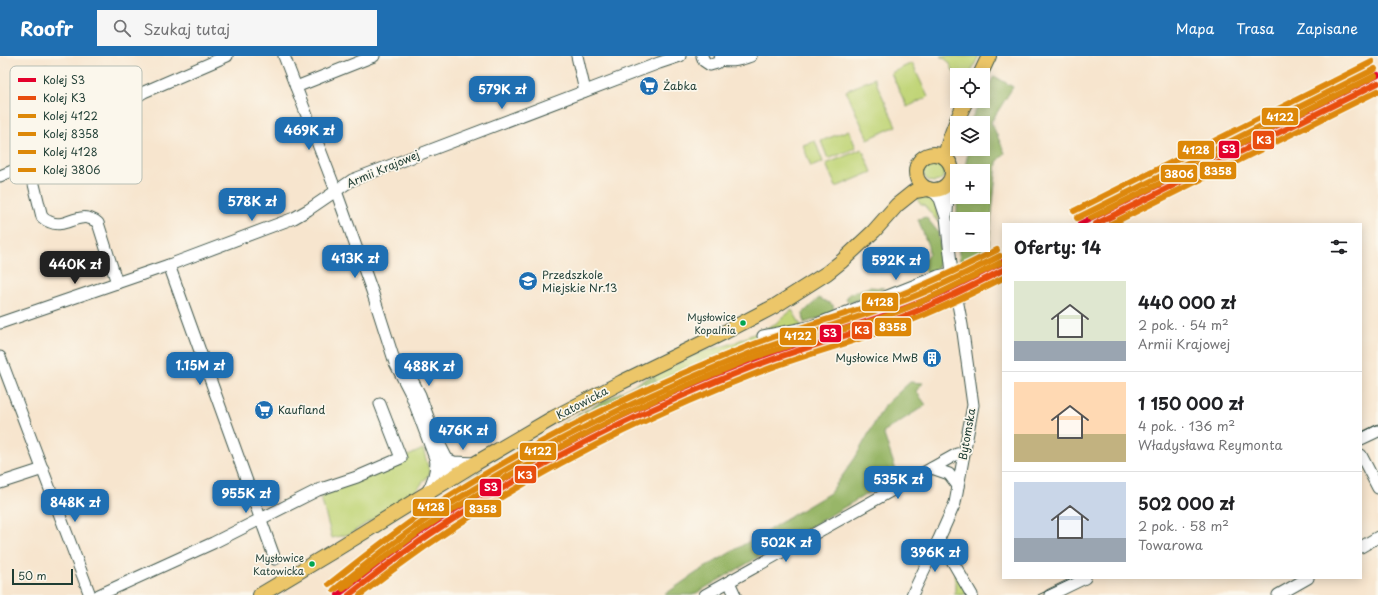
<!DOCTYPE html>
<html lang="pl">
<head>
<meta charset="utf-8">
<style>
  :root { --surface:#fff; --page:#f6f6f6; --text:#202124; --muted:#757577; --line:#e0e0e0; --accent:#1f6fb2 }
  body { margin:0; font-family:"Playpen Sans",sans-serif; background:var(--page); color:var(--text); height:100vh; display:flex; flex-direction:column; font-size:15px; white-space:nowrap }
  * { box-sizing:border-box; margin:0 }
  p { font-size:13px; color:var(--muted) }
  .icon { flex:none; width:22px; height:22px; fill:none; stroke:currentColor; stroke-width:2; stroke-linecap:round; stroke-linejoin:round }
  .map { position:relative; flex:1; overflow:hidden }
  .drawer { position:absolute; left:1002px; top:167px; width:360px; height:356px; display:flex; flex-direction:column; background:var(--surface); border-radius:0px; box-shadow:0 2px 10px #0003 }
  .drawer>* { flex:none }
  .controls { position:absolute; left:950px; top:12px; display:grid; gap:8px }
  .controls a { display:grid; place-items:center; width:40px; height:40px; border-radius:0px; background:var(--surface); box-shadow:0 2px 10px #0003; font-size:20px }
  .scale { position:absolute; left:12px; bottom:10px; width:61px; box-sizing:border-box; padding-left:4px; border:2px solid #1f3d34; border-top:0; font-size:11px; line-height:14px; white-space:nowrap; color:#1f3d34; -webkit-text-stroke:3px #fbf7ec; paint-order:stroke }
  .price { position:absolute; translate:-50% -34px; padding:0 9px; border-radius:8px; background:var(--accent); color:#fff; font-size:13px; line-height:26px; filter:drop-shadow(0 1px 2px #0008) }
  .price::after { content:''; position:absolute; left:50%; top:24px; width:12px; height:9px; margin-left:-6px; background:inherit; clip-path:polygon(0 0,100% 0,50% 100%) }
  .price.on { background:#222; color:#fff }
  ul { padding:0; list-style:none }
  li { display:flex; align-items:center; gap:12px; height:100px; padding:0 12px }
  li+li { border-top:1px solid var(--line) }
  li span { display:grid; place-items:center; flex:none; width:112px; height:80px; border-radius:0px; color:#555 }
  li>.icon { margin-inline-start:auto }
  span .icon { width:48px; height:48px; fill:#fffc; stroke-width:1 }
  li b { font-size:17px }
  h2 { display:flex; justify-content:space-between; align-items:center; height:48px; padding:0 12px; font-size:17px }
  header { display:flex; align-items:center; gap:24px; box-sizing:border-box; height:56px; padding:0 20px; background:var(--accent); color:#fff }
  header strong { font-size:19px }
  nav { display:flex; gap:22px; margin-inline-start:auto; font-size:14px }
  .search { width:280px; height:36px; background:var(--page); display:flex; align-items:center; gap:10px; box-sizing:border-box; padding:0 14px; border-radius:0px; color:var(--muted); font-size:15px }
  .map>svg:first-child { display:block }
</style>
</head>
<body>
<header>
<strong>Roofr</strong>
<div class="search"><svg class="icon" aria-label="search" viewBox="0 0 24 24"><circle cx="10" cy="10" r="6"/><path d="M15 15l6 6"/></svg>Szukaj tutaj</div>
<nav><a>Mapa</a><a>Trasa</a><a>Zapisane</a></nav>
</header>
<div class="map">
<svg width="1378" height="539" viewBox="0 0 1378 539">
  <rect width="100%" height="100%" fill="#fbf7ec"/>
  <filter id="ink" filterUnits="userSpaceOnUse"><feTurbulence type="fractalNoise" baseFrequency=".025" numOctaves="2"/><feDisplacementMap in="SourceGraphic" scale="8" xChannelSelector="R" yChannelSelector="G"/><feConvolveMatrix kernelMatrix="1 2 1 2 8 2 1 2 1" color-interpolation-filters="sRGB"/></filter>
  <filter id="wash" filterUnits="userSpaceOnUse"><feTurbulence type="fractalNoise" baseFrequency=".012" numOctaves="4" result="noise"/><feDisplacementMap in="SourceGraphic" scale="16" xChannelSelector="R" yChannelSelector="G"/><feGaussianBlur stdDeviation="0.9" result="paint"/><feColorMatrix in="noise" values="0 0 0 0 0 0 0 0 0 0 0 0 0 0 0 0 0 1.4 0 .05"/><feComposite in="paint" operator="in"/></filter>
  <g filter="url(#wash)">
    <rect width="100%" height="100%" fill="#f7e5ce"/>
    <g fill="#c1d578" stroke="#708956">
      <path d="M 941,0 L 979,0 L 969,19 L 957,19 L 957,23 L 949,6 Z"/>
      <path d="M 912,7 L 928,41 L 907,51 L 891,17 Z"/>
      <path d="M 47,8 L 51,18 L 16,37 L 13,29 Z"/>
      <path d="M 874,22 L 896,70 L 868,83 L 846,35 Z"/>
      <path d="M 849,74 L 856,92 L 828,103 L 821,85 Z"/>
      <path d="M 815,85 L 823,106 L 811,111 L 803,89 Z"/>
      <path d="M 862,93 L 872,116 L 836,131 L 826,108 Z"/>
      <circle cx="934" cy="115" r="11"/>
      <path d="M 923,141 L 928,141 L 936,149 L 938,166 L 924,149 L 921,149 L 917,143 Z"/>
      <path d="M 934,230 L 941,234 L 806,280 L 718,308 L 661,335 L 653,319 L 700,296 L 734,287 L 775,268 L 792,254 L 805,276 Z"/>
      <path d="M 423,393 L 430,417 L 417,434 L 350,478 L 332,482 L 321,441 Z"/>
      <path d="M 955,515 L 967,537 L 962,539 L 955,538 Z"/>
    </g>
    <g fill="#98b668" stroke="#5c7a4e">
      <path d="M 994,20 L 1013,31 L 991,66 L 1005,97 L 997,106 L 987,209 L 962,223 L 958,189 L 983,189 L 983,163 L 957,163 L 957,182 L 957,145 L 958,141 L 983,141 L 983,115 L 964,115 L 969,93 L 983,93 L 983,67 L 969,67 L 981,45 L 983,45 L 983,40 Z"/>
      <path d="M 926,161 L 938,176 L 942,201 L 937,213 L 926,218 L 922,207 L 929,197 L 928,190 L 918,163 Z"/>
      <path d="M 869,231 L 884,232 L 850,247 L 846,244 L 849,238 Z"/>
      <path d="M 819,242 L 833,249 L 834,257 L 804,267 L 803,257 Z"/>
      <path d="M 653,319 L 661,335 L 574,374 L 442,452 L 436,442 L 583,356 Z"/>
      <path d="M 910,326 L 923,327 L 916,335 L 926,349 L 883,376 L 898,420 L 693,539 L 664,539 L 696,517 L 830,437 L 855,402 L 884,350 Z"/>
    </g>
  </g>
  <g filter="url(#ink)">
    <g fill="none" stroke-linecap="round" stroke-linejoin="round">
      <g stroke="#3f564b" stroke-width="13">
        <g id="minor">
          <path d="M 284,0 L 336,135 L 372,235 L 395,307 L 411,338 L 436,405 L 448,424"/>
          <path d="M 577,0 L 585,35"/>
          <path d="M 702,0 L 704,5 L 710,9 L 717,7 L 722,0"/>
          <path d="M 721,4 C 733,6 740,4 751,0"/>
          <path d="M 296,31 L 374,0"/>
          <path d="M 0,120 L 29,108"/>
          <path d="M 947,157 L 949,126"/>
          <path d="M 169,209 L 275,503"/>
          <path d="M 117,227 L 98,167 C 79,152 66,174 50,166 C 47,165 44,163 42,161 L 29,108 L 39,93 L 74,79 L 144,36 L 227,0"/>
          <path d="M 0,267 L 169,209 L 294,162 L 308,154 L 352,124 L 659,7 L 680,0"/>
          <path d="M 763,280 L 809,271 L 938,220 L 952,217"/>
          <path d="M 0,301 L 90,539"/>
          <path d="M 406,312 L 420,339 L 433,375 L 447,403 L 449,411 L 450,423"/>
          <path d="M 1361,383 L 1378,375"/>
          <path d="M 1361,399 L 1378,432"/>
          <path d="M 447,403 L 454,406 L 476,407"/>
          <path d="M 932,412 L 949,418 L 958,430"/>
          <path d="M 0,427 L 43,413"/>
          <path d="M 426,438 C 433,427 436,418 436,405"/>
          <path d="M 938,485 L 943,489 L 972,539"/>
          <path d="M 1361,491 L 1378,481"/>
          <path d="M 729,526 L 735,539"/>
          <path d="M 99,539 L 213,487 L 318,434 L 357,421 L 401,402 L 380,348"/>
          <path d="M 705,539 L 957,398 L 964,397"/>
          <path d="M 912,539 L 938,485 L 955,447 L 973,349 L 962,269 L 952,217 L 946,161 L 940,143 L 936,138 L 928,133"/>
          <path d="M 1050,539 L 1085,522"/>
          <path d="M 1278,539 L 1308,522"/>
        </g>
      </g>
      <g stroke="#3f564b" stroke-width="16">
        <g id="major">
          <path d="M 980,19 L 989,0"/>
          <circle cx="934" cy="116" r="18"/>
          <path d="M 945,101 C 949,81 957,63 966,45"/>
          <path d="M 260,539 L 332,496 L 476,407 L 553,362 L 622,326 L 725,276 L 775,250 L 827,217 L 842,205 L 874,175 L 897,149 L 912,137 L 915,135 L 928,133"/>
        </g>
      </g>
      <use href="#minor" stroke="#fff" stroke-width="11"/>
      <use href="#major" stroke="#ecc669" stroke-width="14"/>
      <g stroke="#1f3d34" stroke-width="1">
        <path d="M 1361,377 L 1378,368"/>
        <path d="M 1038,539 L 1074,522"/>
      </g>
      <g stroke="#fbf7ec" stroke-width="9">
        <g id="rail-1">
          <path d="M 1080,168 L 1378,19"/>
          <path d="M 338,539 C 369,514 401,489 434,467 C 533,401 640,347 751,304 C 799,285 849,273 897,255 C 934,242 968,224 1003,206"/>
        </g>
      </g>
      <g stroke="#fbf7ec" stroke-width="9">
        <g id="rail-2">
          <path d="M 1096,168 L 1378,27"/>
          <path d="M 349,539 C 378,516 407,493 438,473 C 536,407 642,354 752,311 C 800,292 851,279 899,262 C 935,249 969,231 1003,214"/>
        </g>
      </g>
      <g stroke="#fbf7ec" stroke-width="9">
        <g id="rail-3">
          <path d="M 1077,162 L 1375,13"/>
          <path d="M 334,534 C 365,509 396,483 430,461 C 529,395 636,342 748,298 C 797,279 848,266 897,247 C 933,234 966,217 1000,200"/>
        </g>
      </g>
      <g stroke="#fbf7ec" stroke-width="9">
        <g id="rail-4">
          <path d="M 1111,168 L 1378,35"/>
          <path d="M 360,539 C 480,444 615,372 757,317 C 805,298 856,286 904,267 C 938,254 971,238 1003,222"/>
        </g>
      </g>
      <g stroke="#fbf7ec" stroke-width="9">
        <g id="rail-5">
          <path d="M 1074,155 L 1372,6"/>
          <path d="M 329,528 C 361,503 392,478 426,455 C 525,389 633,336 744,292 C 793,272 845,260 894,241 C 929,228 963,211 997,194"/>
        </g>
      </g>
      <g stroke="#fbf7ec" stroke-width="9">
        <g id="rail-6">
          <path d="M 1091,162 L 1375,20"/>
          <path d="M 343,533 C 374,509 405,485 438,463 C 536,400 640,347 748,304 C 793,286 840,276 886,260 C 925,246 962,226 1000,207"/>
        </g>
      </g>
      <use href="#rail-1" stroke="#e4002b" stroke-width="6"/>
      <use href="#rail-2" stroke="#e84d0f" stroke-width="6"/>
      <use href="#rail-3" stroke="#dd8808" stroke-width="6"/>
      <use href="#rail-4" stroke="#dd8808" stroke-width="6"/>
      <use href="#rail-5" stroke="#dd8808" stroke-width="6"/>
      <use href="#rail-6" stroke="#dd8808" stroke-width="6"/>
    </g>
  </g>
  <defs>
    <g id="supermarket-disc" transform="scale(1)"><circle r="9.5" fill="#1f6fb2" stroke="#fbf7ec"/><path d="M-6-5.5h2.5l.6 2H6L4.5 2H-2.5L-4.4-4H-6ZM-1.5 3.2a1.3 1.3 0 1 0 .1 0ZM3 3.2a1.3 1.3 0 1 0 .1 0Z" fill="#fff"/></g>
    <g id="school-disc" transform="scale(1)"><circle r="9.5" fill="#1f6fb2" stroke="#fbf7ec"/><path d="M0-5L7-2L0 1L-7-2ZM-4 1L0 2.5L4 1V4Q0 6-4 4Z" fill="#fff"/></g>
    <g id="building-disc" transform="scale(1)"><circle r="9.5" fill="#1f6fb2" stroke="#fbf7ec"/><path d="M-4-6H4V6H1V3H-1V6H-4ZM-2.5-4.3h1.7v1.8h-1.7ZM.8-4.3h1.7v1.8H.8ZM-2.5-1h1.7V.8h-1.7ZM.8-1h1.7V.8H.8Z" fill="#fff"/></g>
  </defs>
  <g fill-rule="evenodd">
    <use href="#supermarket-disc" x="649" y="30"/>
    <use href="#school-disc" x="528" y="225"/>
    <use href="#building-disc" x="932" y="302"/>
    <use href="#supermarket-disc" x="264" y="354"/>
  </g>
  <g fill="#00a651" stroke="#fbf7ec" stroke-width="1.5">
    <circle cx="743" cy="267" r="3.5"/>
    <circle cx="312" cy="508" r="3.5"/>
  </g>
  <g text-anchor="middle" stroke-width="3.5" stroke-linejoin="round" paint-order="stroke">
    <g font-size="10" fill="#1f3d34" stroke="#fbf7ec" text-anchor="end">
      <text x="736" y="265">Mysłowice<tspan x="736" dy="13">Kopalnia</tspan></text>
      <text x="304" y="506">Mysłowice<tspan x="304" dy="13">Katowicka</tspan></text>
    </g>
    <g font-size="11" fill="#1f3d34" stroke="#fbf7ec" text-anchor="start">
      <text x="663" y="34">Żabka</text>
      <text x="542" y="223">Przedszkole<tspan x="542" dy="13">Miejskie Nr.13</tspan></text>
      <text x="918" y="306" text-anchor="end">Mysłowice MwB</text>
      <text x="278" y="358">Kaufland</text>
    </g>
    <g font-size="11" fill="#1f3d34" stroke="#fbf7ec">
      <text transform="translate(383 113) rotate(-23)" y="4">Armii Krajowej</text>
      <text transform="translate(582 347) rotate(-28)" y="4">Katowicka</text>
      <text transform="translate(967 378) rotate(-80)" y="4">Bytomska</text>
    </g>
  </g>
  <rect x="10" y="10" width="132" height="118" rx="6" fill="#fbf7ec" stroke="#b9bfb5" stroke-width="1"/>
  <rect x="18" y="22" width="18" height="4" fill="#e4002b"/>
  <rect x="18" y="40" width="18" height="4" fill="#e84d0f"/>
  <rect x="18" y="58" width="18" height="4" fill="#dd8808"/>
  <rect x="18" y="76" width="18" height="4" fill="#dd8808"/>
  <rect x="18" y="94" width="18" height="4" fill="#dd8808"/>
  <rect x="18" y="112" width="18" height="4" fill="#dd8808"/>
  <g font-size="11" fill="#1f3d34">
    <text x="43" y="28">Kolej S3</text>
    <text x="43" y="46">Kolej K3</text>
    <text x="43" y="64">Kolej 4122</text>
    <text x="43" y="82">Kolej 8358</text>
    <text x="43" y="100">Kolej 4128</text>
    <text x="43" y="118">Kolej 3806</text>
  </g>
  <g stroke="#fbf7ec" stroke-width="1.5">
    <rect x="1261" y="51" width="38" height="19" rx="4" fill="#dd8808"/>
    <rect x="1252" y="74" width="23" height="20" rx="4" fill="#e84d0f"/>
    <rect x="1218" y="84" width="22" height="19" rx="4" fill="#e4002b"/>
    <rect x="1177" y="84" width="38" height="20" rx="4" fill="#dd8808"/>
    <rect x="1199" y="105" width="38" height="19" rx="4" fill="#dd8808"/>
    <rect x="1160" y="108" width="38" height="19" rx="4" fill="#dd8808"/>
    <rect x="861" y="236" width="38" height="20" rx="4" fill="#dd8808"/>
    <rect x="874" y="261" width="38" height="20" rx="4" fill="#dd8808"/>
    <rect x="851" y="265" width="22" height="19" rx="4" fill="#e84d0f"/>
    <rect x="819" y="268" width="23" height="19" rx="4" fill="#e4002b"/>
    <rect x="779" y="271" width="38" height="19" rx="4" fill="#dd8808"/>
    <rect x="519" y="386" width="38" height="19" rx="4" fill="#dd8808"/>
    <rect x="514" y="409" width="23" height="19" rx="4" fill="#e84d0f"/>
    <rect x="479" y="422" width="23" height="19" rx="4" fill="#e4002b"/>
    <rect x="412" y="442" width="38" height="19" rx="4" fill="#dd8808"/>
    <rect x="464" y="443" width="38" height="19" rx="4" fill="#dd8808"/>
  </g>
  <g font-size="11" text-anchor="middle" font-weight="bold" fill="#fff">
    <text x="1280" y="65">4122</text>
    <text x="1264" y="88">K3</text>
    <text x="1229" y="97">S3</text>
    <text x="1196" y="98">4128</text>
    <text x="1218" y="119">8358</text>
    <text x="1179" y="122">3806</text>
    <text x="880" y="250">4128</text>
    <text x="893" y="275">8358</text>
    <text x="862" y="278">K3</text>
    <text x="830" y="281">S3</text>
    <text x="798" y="284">4122</text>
    <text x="538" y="399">4122</text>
    <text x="525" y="423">K3</text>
    <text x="491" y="435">S3</text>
    <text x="431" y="455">4128</text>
    <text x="483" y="457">8358</text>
  </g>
</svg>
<div class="controls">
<a><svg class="icon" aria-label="locate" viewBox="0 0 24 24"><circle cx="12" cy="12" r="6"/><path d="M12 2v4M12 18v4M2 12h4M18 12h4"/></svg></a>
<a><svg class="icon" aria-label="layers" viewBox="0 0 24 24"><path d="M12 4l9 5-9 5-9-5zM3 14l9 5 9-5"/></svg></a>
<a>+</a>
<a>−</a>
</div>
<div class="scale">50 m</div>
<b class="price" style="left:502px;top:54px">579K zł</b>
<b class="price" style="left:309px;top:95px">469K zł</b>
<b class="price" style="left:252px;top:166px">578K zł</b>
<b class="price" style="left:355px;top:223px">413K zł</b>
<b class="price" style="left:896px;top:225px">592K zł</b>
<b class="price on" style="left:75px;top:229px">440K zł</b>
<b class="price" style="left:200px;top:330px">1.15M zł</b>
<b class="price" style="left:429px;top:331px">488K zł</b>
<b class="price" style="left:463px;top:395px">476K zł</b>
<b class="price" style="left:898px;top:444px">535K zł</b>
<b class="price" style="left:246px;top:458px">955K zł</b>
<b class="price" style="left:75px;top:467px">848K zł</b>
<b class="price" style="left:786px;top:507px">502K zł</b>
<b class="price" style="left:935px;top:517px">396K zł</b>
<section class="drawer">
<h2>Oferty: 14<svg class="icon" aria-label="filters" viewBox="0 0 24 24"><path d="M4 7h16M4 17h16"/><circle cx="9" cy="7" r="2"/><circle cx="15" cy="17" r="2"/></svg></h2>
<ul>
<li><span style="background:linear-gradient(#dfe7d0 75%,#9aa5b1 0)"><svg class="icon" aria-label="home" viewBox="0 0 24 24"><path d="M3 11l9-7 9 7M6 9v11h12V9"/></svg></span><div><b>440 000 zł</b><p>2 pok. · 54 m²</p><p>Armii Krajowej</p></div></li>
<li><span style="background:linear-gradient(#ffd9b3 65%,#c2b280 0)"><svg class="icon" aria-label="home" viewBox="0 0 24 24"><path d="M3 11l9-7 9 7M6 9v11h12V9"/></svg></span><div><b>1 150 000 zł</b><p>4 pok. · 136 m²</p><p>Władysława Reymonta</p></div></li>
<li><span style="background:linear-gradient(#c9d6e8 70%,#9aa5b1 0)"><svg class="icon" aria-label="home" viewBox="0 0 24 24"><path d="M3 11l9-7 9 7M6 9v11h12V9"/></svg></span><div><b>502 000 zł</b><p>2 pok. · 58 m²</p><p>Towarowa</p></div></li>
</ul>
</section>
</div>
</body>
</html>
